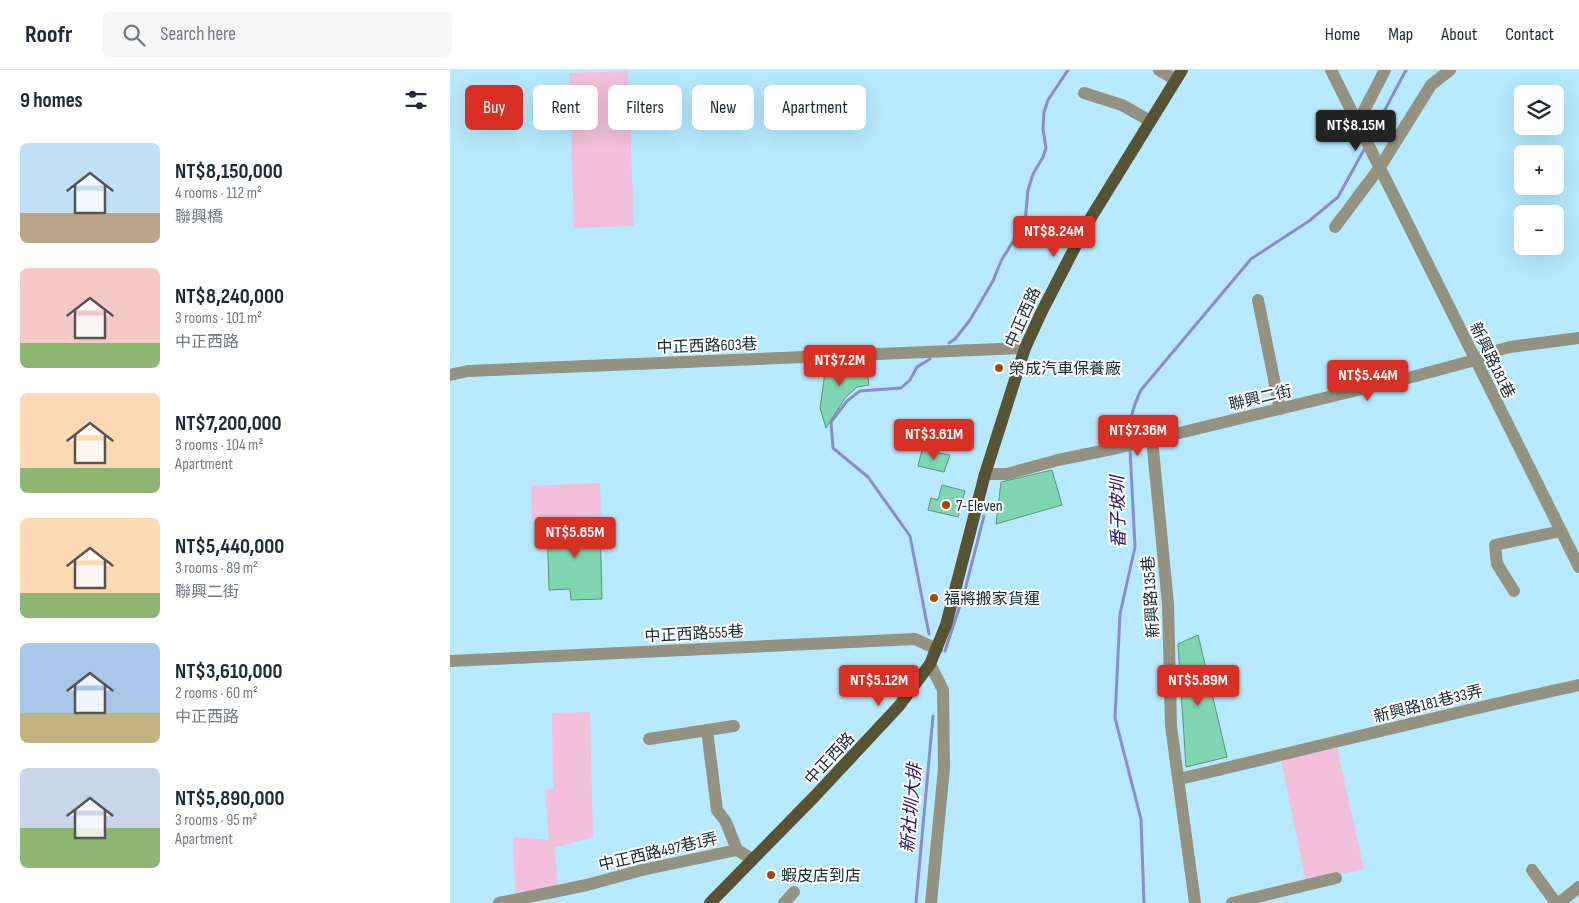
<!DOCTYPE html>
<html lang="en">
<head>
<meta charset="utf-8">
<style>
  :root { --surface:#fff; --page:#f6f6f7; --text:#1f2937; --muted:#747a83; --line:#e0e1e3; --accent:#d93025 }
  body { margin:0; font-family:"Sofia Sans Condensed","Noto Sans TC",sans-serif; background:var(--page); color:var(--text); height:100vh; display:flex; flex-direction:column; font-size:19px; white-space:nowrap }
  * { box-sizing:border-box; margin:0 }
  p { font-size:16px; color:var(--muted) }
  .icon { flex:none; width:28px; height:28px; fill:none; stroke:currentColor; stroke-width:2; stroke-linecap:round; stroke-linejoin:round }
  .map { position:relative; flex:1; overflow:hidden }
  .sheet { display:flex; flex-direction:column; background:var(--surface); width:450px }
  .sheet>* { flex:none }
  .guide { position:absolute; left:15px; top:15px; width:475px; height:45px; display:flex; gap:10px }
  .controls { position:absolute; left:1064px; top:15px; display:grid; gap:10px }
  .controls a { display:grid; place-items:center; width:50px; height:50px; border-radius:8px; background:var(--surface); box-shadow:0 5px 20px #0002; font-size:25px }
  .price { position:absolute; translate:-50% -42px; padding:0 11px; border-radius:5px; background:var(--accent); color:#fff; font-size:16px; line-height:32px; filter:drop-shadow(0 1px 2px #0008) }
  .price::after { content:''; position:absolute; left:50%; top:30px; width:15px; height:11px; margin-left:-8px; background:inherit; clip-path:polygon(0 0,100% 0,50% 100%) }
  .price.current { background:#222; color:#fff }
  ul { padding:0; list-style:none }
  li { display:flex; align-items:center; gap:15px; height:125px; padding:0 20px }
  li span { display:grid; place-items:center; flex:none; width:140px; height:100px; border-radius:8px; color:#555 }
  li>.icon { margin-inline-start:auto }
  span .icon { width:60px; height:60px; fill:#fffc; stroke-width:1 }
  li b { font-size:21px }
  h2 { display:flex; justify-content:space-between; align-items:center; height:60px; padding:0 20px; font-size:21px }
  .pill { padding:0 18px; border-radius:8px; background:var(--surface); box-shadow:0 5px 20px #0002; font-size:18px; line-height:45px }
  .pill.current { background:var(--accent); color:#fff }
  header { display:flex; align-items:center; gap:30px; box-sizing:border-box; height:70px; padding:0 25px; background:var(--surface); border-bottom:1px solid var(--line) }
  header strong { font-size:24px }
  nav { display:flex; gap:28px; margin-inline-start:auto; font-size:18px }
  .search { width:350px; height:45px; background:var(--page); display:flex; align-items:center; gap:12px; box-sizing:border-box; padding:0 18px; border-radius:8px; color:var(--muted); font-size:19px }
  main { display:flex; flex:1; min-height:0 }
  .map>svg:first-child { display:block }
</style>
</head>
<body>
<header>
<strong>Roofr</strong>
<div class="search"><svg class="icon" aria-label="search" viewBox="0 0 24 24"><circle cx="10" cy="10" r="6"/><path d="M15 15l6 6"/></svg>Search here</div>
<nav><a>Home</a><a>Map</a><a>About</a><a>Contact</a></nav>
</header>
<main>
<section class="sheet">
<h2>9 homes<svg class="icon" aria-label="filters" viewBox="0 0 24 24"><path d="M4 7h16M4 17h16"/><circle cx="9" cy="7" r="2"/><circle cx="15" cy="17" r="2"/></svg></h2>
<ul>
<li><span style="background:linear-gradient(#bfe0f5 70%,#b9a48a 0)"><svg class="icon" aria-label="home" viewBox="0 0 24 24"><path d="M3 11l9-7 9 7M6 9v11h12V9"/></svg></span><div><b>NT$8,150,000</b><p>4 rooms · 112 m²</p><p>聯興橋</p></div></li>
<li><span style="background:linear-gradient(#f6c9c9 75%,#8fb573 0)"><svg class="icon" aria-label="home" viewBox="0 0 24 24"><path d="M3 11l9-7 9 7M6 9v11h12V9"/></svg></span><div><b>NT$8,240,000</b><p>3 rooms · 101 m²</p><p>中正西路</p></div></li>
<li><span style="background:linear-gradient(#ffd9b3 75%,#8fb573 0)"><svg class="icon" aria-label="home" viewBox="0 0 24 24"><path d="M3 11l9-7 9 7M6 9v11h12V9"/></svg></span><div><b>NT$7,200,000</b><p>3 rooms · 104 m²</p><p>Apartment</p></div></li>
<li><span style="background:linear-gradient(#ffd9b3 75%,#8fb573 0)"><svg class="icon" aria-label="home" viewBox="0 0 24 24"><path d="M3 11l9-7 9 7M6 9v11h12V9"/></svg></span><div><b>NT$5,440,000</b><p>3 rooms · 89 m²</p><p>聯興二街</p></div></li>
<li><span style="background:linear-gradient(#a9c7e8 70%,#c2b280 0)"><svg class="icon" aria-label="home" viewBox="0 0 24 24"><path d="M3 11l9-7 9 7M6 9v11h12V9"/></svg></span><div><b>NT$3,610,000</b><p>2 rooms · 60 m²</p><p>中正西路</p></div></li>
<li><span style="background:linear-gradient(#c9d6e8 60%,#8fb573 0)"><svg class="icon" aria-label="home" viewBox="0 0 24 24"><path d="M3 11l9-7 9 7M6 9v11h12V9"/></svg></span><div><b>NT$5,890,000</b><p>3 rooms · 95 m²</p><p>Apartment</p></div></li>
</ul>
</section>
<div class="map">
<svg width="1129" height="833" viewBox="0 0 1129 833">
  <rect width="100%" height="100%" fill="#b7eafe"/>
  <g fill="#f2c0db">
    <path d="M 178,1 L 184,156 L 124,158 L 119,3 Z"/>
    <path d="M 150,413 L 151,446 L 82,449 L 81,416 Z"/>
    <path d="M 140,642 L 143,767 L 104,778 L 109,819 L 65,822 L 63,767 L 99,770 L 95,720 L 103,719 L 102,643 Z"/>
    <path d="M 887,678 L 914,799 L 856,812 L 831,690 Z"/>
  </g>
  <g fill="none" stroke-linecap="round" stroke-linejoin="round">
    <g stroke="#8d8bd0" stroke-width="3">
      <path d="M 920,68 L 956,0"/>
      <path d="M 499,273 L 505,269 L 520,250 L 543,211 L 551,191 L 575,152 L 578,120 L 583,104 L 593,87 L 596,78 L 593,59 L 594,42 L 598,30 L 618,0"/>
      <path d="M 680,373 C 679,353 682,338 691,320 L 801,189 L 859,151 L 888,127 L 916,76"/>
      <path d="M 680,379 L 685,477 L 670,544 L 665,648 L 691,749 L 694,833"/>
      <path d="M 479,564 L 460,466 L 418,407 L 383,378 L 381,352 L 397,331 L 410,321 L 451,318 L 460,310 L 467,297 L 480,289"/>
      <path d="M 495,581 L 515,520 L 534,446"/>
      <path d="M 466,833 L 483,646"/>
    </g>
  </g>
  <g fill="#7ed7b1" stroke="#62907b">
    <path d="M 416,295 L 419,315 L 407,317 L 395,328 L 376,358 L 370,338 L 376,296 Z"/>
    <path d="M 472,380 L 500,385 L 494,402 L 468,396 Z"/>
    <path d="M 602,400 L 612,435 L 546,454 L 551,412 Z"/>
    <path d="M 492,415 L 515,421 L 508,447 L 478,440 L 481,428 L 488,430 Z"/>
    <path d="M 97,453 L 150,453 L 152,529 L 121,530 L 120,519 L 99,520 Z"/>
    <path d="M 748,565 L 777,687 L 736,697 L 728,574 Z"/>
  </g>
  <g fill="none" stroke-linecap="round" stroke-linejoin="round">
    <g stroke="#949381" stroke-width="12">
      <path d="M 709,0 L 726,10"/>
      <path d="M 881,0 L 1129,497"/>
      <path d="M 634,23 L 672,35 L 700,51"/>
      <path d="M 907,54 L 935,0"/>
      <path d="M 885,157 L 930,97 L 981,15 L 1000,0"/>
      <path d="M 808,230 L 830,339"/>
      <path d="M 0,305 L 18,301 L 575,278"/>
      <path d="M 702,369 L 718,534 L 721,656 L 745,833"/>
      <path d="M 535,404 L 557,404 L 608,390 L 667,378 L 962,307 L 1025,290 L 1042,282 L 1060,277 L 1129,268"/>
      <path d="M 1064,521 L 1047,494 L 1045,475 L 1111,461"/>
      <path d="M 0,591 L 465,569 L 487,579"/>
      <path d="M 480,594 L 493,620 L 494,698 L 481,833"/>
      <path d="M 257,660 L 267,740 L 276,752 L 287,780 L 302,789"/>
      <path d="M 199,669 L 284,656"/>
      <path d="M 729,709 C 863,678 995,644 1129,615"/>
      <path d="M 1082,800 L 1106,833"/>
      <path d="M 49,833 L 137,815 L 192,800 L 287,780"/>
      <path d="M 334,833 L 344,822"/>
      <path d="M 782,833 L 886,808"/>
      <path d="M 1109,833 L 1129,817"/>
    </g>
    <path stroke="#575433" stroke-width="12" d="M 260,833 L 365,726 L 449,636 L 480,594 L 496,555 L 535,404 L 575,278 L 592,241 L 637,154 L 732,0"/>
  </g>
  <g fill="#a8450a" stroke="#fff" stroke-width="2">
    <circle cx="549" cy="298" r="5"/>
    <circle cx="496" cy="435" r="5"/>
    <circle cx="484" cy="528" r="5"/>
    <circle cx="321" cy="805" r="5"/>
  </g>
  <g text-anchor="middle" stroke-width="4" stroke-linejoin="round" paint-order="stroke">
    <g font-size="16" fill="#13272f" stroke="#fff">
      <text transform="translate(572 247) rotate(-66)" y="6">中正西路</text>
      <text transform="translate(257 275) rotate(-2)" y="6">中正西路603巷</text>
      <text transform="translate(1043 290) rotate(64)" y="6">新興路181巷</text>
      <text transform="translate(810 327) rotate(-13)" y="6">聯興二街</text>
      <text transform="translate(700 527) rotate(-94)" y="6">新興路135巷</text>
      <text transform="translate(244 563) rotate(-3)" y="6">中正西路555巷</text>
      <text transform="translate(978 633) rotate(-14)" y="6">新興路181巷33弄</text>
      <text transform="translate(379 688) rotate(-47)" y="6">中正西路</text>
      <text transform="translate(208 781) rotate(-13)" y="6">中正西路497巷1弄</text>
    </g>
    <g font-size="16" fill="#13272f" stroke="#fff" text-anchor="start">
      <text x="559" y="304">榮成汽車保養廠</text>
      <text x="506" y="441">7-Eleven</text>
      <text x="494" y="534">福將搬家貨運</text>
      <text x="331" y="811">蝦皮店到店</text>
    </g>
    <g font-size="18" font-style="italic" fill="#281667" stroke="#fff">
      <text transform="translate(668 442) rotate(-91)" y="6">番子坡圳</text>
      <text transform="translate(461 738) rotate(-85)" y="6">新社圳大排</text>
    </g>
  </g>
</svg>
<div class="controls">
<a><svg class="icon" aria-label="layers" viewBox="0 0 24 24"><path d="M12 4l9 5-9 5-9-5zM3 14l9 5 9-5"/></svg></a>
<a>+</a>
<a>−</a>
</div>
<b class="price current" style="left:906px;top:82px">NT$8.15M</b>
<b class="price" style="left:604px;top:188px">NT$8.24M</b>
<b class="price" style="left:390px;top:317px">NT$7.2M</b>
<b class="price" style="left:918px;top:332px">NT$5.44M</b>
<b class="price" style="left:688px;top:387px">NT$7.36M</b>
<b class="price" style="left:484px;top:391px">NT$3.61M</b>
<b class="price" style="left:125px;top:489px">NT$5.65M</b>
<b class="price" style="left:429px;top:637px">NT$5.12M</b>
<b class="price" style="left:748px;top:637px">NT$5.89M</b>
<div class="guide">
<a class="pill current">Buy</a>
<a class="pill">Rent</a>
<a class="pill">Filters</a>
<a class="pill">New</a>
<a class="pill">Apartment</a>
</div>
</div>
</main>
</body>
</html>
